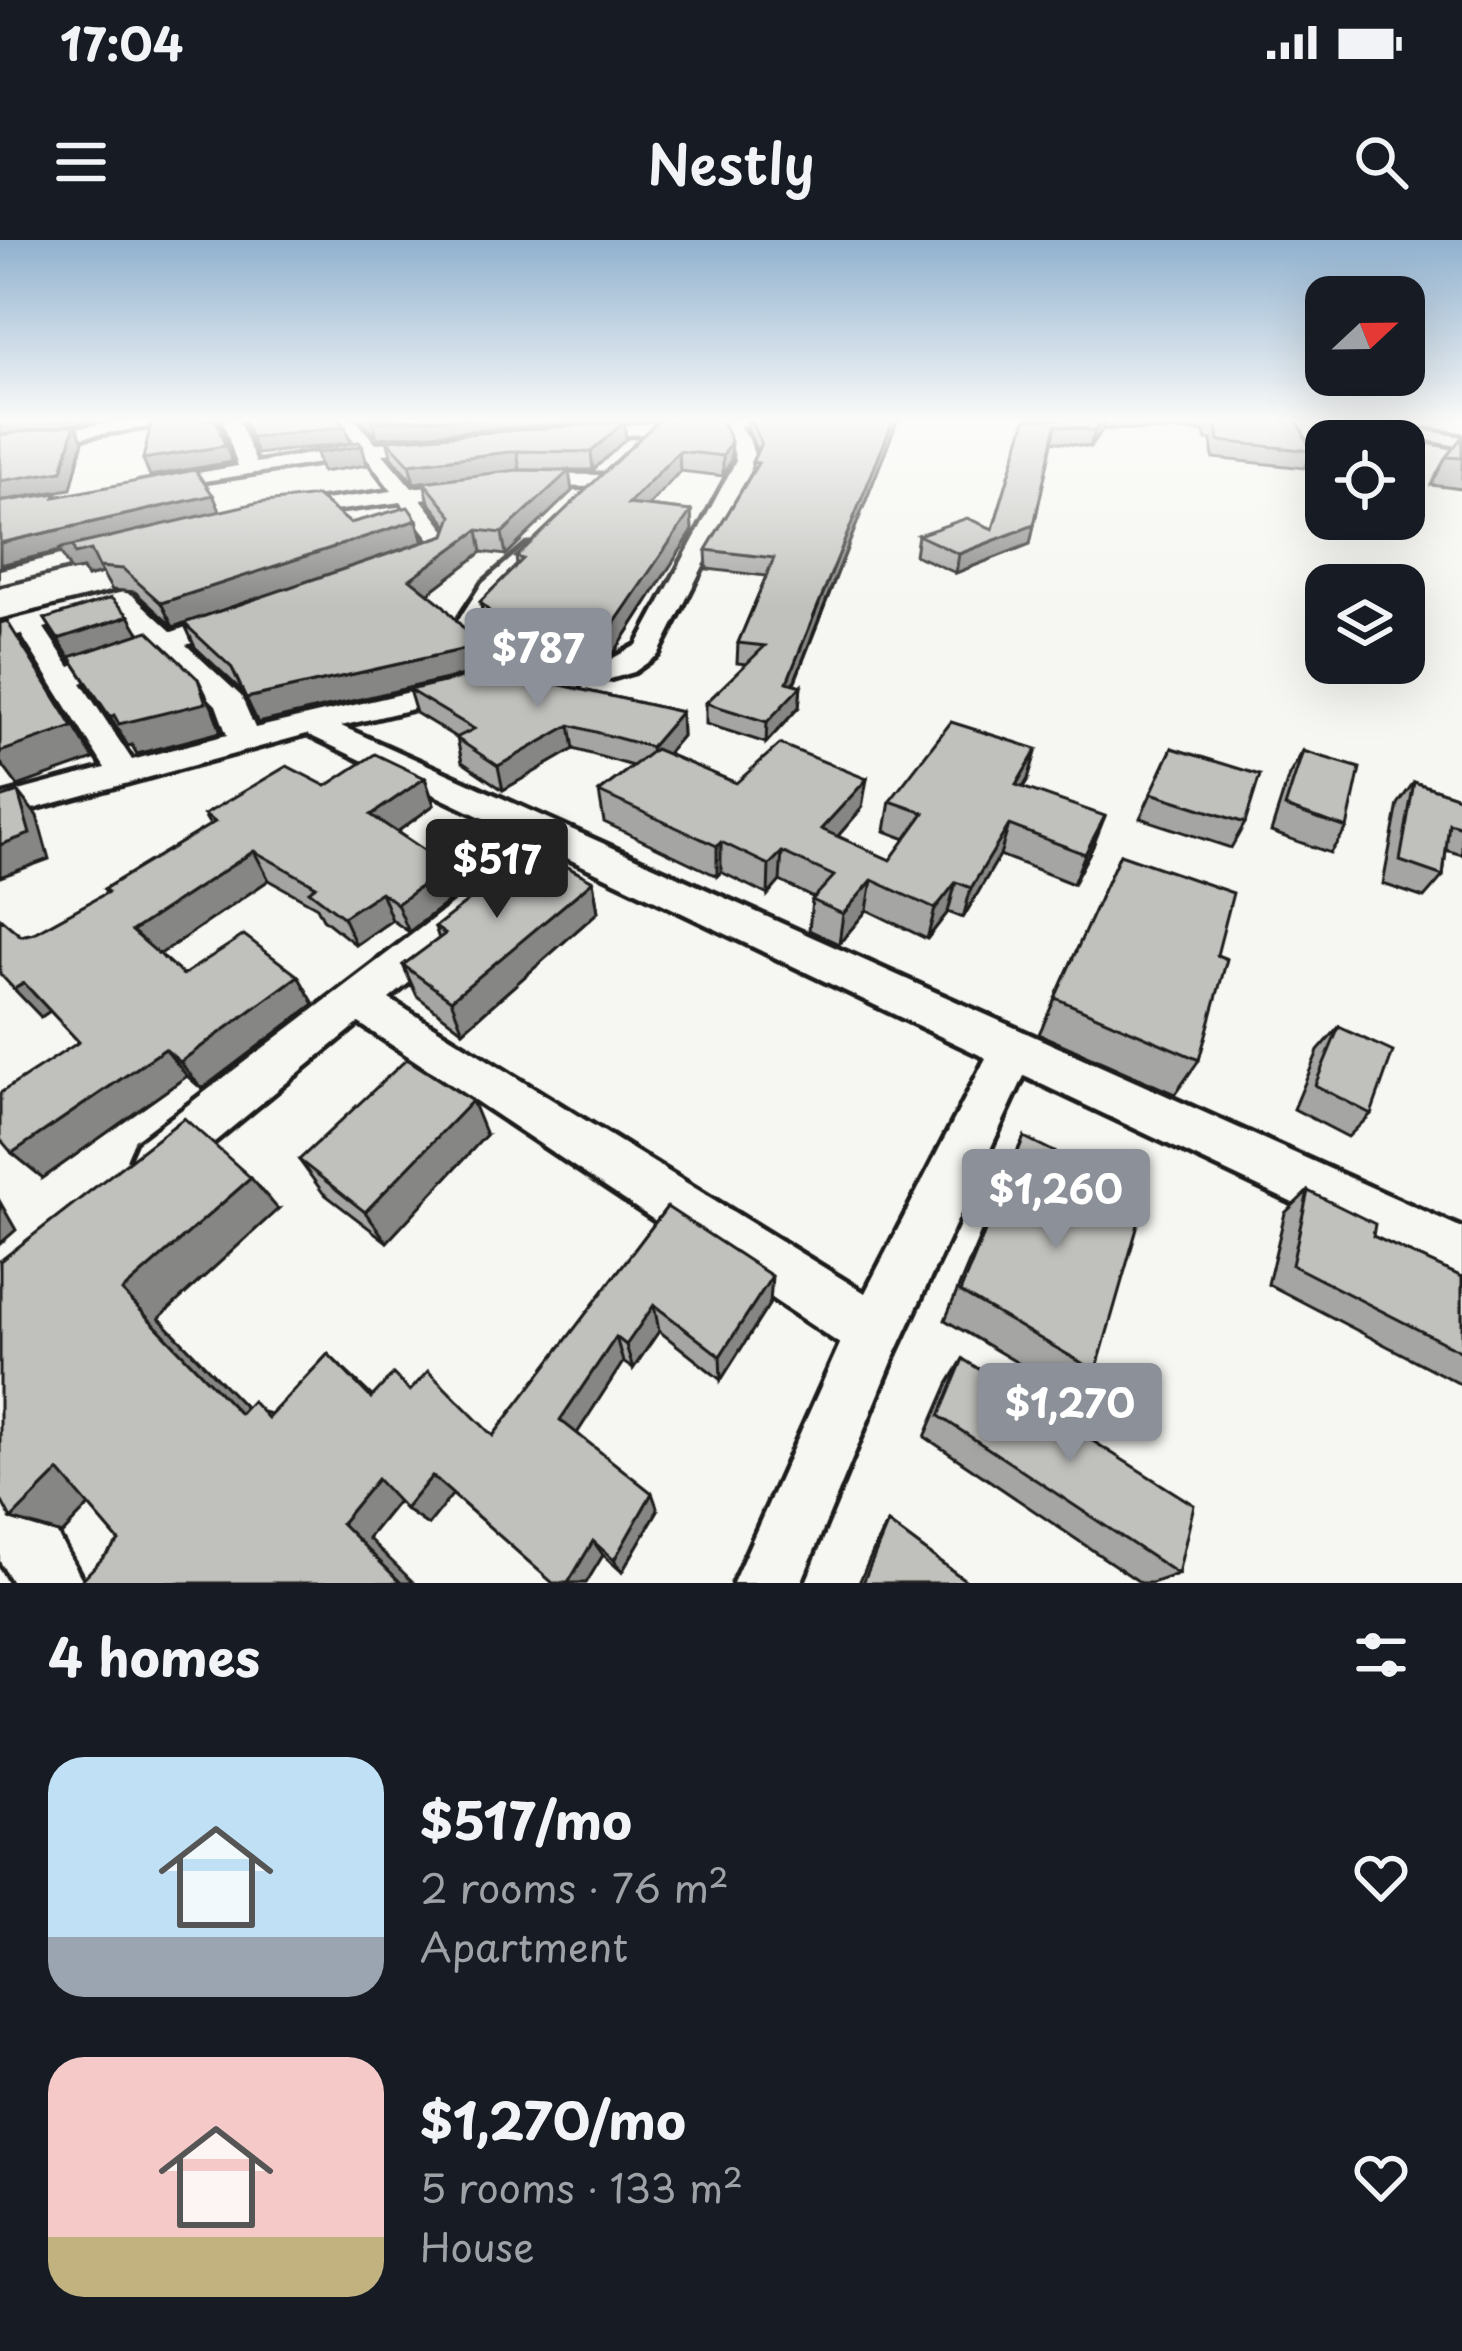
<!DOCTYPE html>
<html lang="en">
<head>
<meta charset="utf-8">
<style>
  :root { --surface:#171b24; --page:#242831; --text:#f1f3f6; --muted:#9ea1a6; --accent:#8c9099 }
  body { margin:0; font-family:"Playpen Sans",sans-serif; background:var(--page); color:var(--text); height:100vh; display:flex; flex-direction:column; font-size:45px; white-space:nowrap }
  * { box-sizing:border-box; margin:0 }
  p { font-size:39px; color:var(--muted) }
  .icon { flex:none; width:66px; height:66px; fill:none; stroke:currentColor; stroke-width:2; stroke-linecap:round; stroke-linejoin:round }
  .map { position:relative; height:1343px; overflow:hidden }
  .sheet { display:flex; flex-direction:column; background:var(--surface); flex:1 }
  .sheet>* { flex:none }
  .needle { width:78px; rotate:68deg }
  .buttons { position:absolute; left:1305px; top:36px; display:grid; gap:24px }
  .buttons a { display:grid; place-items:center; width:120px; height:120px; border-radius:24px; background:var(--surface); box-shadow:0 12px 48px #0002; font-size:60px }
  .price { position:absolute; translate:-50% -102px; padding:0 27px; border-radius:12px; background:var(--accent); color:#fff; font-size:39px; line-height:78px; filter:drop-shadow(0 3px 6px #0008) }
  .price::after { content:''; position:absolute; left:50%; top:72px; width:36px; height:27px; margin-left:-18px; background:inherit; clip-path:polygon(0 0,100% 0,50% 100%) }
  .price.active { background:#222; color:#fff }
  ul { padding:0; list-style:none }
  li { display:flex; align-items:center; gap:36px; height:300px; padding:0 48px }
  li span { display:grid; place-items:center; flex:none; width:336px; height:240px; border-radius:36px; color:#555 }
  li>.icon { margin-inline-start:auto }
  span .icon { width:144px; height:144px; fill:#fffc; stroke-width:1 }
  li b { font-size:51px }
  h2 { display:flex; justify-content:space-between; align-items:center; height:144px; padding:0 48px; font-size:51px }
  .status { display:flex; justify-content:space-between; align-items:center; height:84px; padding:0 60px; background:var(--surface); direction:ltr }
  .status svg { height:33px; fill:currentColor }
  header { display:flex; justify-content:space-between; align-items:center; height:156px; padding:0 48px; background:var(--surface); font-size:54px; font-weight:600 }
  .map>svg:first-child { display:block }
</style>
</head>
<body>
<div class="status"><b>17:04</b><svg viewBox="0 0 49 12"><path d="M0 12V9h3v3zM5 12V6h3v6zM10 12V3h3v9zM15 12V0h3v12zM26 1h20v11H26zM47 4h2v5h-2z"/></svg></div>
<header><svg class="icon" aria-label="menu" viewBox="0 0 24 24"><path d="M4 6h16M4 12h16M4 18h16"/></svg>Nestly<svg class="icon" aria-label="search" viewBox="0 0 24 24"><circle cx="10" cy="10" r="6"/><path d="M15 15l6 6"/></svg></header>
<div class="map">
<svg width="1462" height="1343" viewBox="0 0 1462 1343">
  <rect width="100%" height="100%" fill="#f6f6f2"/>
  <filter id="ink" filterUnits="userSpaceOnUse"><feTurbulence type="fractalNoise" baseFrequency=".00833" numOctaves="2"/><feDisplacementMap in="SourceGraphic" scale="24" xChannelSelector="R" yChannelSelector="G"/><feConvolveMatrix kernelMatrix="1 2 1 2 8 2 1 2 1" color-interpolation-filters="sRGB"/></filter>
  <g filter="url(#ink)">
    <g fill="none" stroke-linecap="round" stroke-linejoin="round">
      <g stroke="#1c1c1c" stroke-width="9">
        <g id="street">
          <path d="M 136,179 L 177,179 L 168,184 L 0,209 L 0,199 Z"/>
          <path d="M 222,179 L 238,179 L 256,223 L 358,206 L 338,179 L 355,179 L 375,203 L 445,200 L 448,204 L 439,209 L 383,214 L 412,248 L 520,234 L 602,235 L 612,241 L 602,247 L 520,246 L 421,259 L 453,300 L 452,308 L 401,330 L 389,323 L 393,318 L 431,300 L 401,262 L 280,278 L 269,272 L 280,266 L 392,251 L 365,216 L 140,251 L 140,243 L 238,226 Z"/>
          <path d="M 704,179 L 774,179 L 739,186 L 749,199 L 756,221 L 658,415 L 634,432 L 610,439 L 503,443 L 467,409 L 454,387 L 482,344 L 527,305 L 543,305 L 543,315 L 501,353 L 480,387 L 523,431 L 606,422 L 637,405 L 736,221 L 731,200 L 721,188 L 575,199 L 566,194 L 569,190 Z"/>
          <path d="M 1324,179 L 1360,179 L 1462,197 L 1462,207 Z"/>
          <path d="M 117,301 L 125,303 L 125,313 L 0,344 L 0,330 Z"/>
          <path d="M 123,352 L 132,355 L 172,392 L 228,372 L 246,372 L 250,378 L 246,384 L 186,405 L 241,456 L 255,488 L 466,439 L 476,442 L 481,448 L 476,454 L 341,486 L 1462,988 L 1462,1043 L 1024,836 L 896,1112 L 801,1343 L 733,1343 L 840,1104 L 359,783 L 174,935 L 156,942 L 138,935 L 131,919 L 138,903 L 464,655 L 478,651 L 492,655 L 497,665 L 492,675 L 389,759 L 865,1053 L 986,818 L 307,494 L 0,578 L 0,556 L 105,528 L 21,394 L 0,399 L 0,383 ZM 118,369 L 149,400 L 70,427 L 44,388 ZM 163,413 L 216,465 L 227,495 L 132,520 L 81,443 Z"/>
          <path d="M 0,1224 L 23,1233 L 84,1343 L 12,1343 L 0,1321 Z"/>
        </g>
      </g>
      <use href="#street" fill="#f6f6f2" fill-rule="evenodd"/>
    </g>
    <g fill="#a5a5a3" stroke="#1c1c1c" stroke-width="3">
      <path d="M 361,179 L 629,179 L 377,198 Z"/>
      <path d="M 660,179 L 731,220 L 723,236 L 680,231 L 648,266 L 691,271 L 692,292 L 614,413 L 522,423 L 486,386 L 480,362 L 517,325 L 516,317 Z"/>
      <path d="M 748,179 L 898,179 L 794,444 L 801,446 L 799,467 L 766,503 L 706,484 L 706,463 L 746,424 L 737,423 L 738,403 L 766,336 L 707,329 L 706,310 L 752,232 L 752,222 L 757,212 L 748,190 Z"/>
      <path d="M 1026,179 L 1297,179 L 1311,211 L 1304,228 L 1213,218 L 1211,200 L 1206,200 L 1203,191 L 1103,189 L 1090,207 L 1052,201 L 1030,304 L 956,333 L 915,315 L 918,295 L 993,289 Z"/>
      <path d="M 1462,197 L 1462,249 L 1431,245 L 1446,217 Z"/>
      <path d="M 626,199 L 593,230 L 520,230 L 572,251 L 506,315 L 482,312 L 428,353 L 485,430 L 258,483 L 243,452 L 195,407 L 184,383 L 173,387 L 135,352 L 112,350 L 102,333 L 87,337 L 83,329 L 71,331 L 60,311 L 0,325 L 0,262 L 59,256 L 213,255 L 220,272 L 350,283 L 417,280 L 423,302 L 445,295 L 448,286 L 429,262 L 424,242 L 414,243 L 392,218 L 387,200 Z"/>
      <path d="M 129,376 L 139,394 L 212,467 L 221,492 L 137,514 L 132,505 L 128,506 L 45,379 Z"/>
      <path d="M 586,442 L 579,449 L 681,472 L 682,496 L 667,514 L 736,543 L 862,568 L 838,596 L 890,620 L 906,599 L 885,591 L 890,561 L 1028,539 L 1023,547 L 1093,606 L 1073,644 L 1000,615 L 963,678 L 948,672 L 927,699 L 867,670 L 839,704 L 809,690 L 812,660 L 814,658 L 780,641 L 768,655 L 721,632 L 717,636 L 604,582 L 599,552 L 633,526 L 574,509 L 503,550 L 462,522 L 457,498 L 416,473 L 409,450 Z"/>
      <path d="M 1172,508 L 1245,583 L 1231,608 L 1140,578 Z"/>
      <path d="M 1303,511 L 1347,588 L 1330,613 L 1271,592 L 1289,535 Z"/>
      <path d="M 425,538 L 434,565 L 397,592 L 448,626 L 458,654 L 409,692 L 392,680 L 356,705 L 323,679 L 317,667 L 269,640 L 159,714 L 183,735 L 298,736 L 314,764 L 202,849 L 187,836 L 43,938 L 79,802 L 50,771 L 41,777 L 21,696 L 34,693 L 107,653 L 104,649 L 210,585 L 204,575 L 326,546 Z"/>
      <path d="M 1414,542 L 1462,558 L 1462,615 L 1446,610 L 1443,636 L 1424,658 L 1383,644 L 1398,564 Z"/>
      <path d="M 1120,614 L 1217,715 L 1199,820 L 1175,854 L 1039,794 Z"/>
      <path d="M 562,616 L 564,625 L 593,641 L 598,672 L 463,791 L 417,756 L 403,725 L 439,699 L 435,687 Z"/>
      <path d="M 1339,787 L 1371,874 L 1348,897 L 1294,869 L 1318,811 Z"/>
      <path d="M 486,895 L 387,1002 L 323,953 L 299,920 Z"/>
      <path d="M 1024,897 L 1096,1131 L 1072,1155 L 945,1080 L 1008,930 Z"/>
      <path d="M 1308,951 L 1373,996 L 1462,1037 L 1462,1145 L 1268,1044 L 1285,973 Z"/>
      <path d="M 667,967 L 770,1063 L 721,1140 L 659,1091 L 633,1129 L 623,1122 L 577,1193 L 658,1270 L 622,1332 L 603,1315 L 586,1343 L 553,1343 L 452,1254 L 428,1285 L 405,1269 L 398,1261 L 368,1298 L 119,1301 L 89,1266 L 62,1294 L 11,1279 L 0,1021 L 278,969 L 159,1078 L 246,1168 L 271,1174 L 328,1114 L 372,1156 L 410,1151 L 493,1196 Z"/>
      <path d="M 963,1119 L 1178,1334 L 1152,1343 L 1141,1343 L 925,1197 L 948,1144 Z"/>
      <path d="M 888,1283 L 969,1343 L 859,1343 L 881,1294 Z"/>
    </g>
    <g fill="#868684" stroke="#1c1c1c" stroke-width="3">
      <path d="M 0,179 L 89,179 L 88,182 L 0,196 Z"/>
      <path d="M 216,179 L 218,179 L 217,181 L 232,222 L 150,236 L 143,219 Z"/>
      <path d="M 422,179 L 629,179 L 377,198 L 373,182 Z"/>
      <path d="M 894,179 L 898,179 L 787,460 L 801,446 L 799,467 L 766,503 L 767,482 L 787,442 Z"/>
      <path d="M 1104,179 L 1106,179 L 1103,189 L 1090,207 L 1095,191 Z"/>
      <path d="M 624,182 L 626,199 L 593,230 L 591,212 Z"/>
      <path d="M 75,184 L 83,201 L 71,249 L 0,261 L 0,241 Z"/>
      <path d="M 345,187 L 350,203 L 257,214 L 251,198 Z"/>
      <path d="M 731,201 L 731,220 L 723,236 L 723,216 Z"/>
      <path d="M 362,206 L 367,225 L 322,232 L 316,213 Z"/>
      <path d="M 517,211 L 520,230 L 414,243 L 409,224 Z"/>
      <path d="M 679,211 L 680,231 L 630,286 L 628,264 Z"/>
      <path d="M 569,231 L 572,251 L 506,315 L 502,293 Z"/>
      <path d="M 213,255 L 221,273 L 91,310 L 102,333 L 87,337 L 83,329 L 71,331 L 60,311 L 0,325 L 0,303 Z"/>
      <path d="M 691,271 L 692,292 L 614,413 L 522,423 L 517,399 Z"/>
      <path d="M 417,280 L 423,302 L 173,387 L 161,363 Z"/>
      <path d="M 1034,285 L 1030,304 L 956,333 L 959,314 Z"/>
      <path d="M 478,290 L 482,312 L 416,363 L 410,339 Z"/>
      <path d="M 129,376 L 142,398 L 72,422 L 58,399 Z"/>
      <path d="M 479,406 L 485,430 L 258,483 L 246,458 Z"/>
      <path d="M 27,412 L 94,519 L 18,546 L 0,522 L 0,512 Z"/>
      <path d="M 583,419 L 586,442 L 560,467 L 556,444 Z"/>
      <path d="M 198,439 L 212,467 L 221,492 L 137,514 L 132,505 L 128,506 L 110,477 Z"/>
      <path d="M 681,472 L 682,496 L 652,531 L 651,507 Z"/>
      <path d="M 570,485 L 574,509 L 503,550 L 498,526 Z"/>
      <path d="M 1037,509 L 1028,539 L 1007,575 L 1016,545 Z"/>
      <path d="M 425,538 L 434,565 L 382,603 L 371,575 Z"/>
      <path d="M 867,539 L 862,568 L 818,619 L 821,589 Z"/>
      <path d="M 18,552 L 37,576 L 49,619 L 0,637 L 0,605 Z"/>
      <path d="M 1105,576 L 1093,606 L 1073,644 L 1085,614 Z"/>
      <path d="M 1009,585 L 1000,615 L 963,678 L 971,648 Z"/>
      <path d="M 721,602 L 721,632 L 717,636 L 717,606 Z"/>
      <path d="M 254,611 L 269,640 L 153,719 L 132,691 Z"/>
      <path d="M 782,612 L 780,641 L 768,655 L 769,625 Z"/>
      <path d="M 448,626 L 458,654 L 409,692 L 397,664 Z"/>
      <path d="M 872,640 L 867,670 L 839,704 L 843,674 Z"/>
      <path d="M 593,641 L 598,672 L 463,791 L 451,760 Z"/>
      <path d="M 956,642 L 948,672 L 927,699 L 935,669 Z"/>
      <path d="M 381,652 L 392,680 L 356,705 L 343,677 Z"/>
      <path d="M 298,736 L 314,764 L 202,849 L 180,822 Z"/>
      <path d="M 24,743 L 50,771 L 41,777 L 14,749 Z"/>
      <path d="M 165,809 L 187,836 L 43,938 L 12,913 Z"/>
      <path d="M 472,861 L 486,895 L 387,1002 L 365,972 Z"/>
      <path d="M 251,938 L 278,969 L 159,1078 L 272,1195 L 240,1174 L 122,1051 Z"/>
      <path d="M 0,962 L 16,990 L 0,1004 Z"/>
      <path d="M 772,1036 L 770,1063 L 721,1140 L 720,1116 Z"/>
      <path d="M 654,1065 L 659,1091 L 633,1129 L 626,1105 Z"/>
      <path d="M 616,1097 L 623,1122 L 572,1201 L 560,1180 Z"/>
      <path d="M 59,1231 L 105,1249 L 62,1294 L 11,1279 Z"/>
      <path d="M 432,1236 L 453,1254 L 428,1285 L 405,1269 Z"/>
      <path d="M 377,1239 L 402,1256 L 368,1298 L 414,1343 L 401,1343 L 341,1283 Z"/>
      <path d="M 652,1253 L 658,1270 L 622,1332 L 614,1320 Z"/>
      <path d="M 593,1301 L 603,1315 L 586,1343 L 568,1343 Z"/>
    </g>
    <g fill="#c0c0bd" stroke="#1c1c1c" stroke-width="3">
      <path d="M 152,179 L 216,179 L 225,206 L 143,219 Z"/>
      <path d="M 243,179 L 339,179 L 345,187 L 251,198 Z"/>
      <path d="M 369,179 L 422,179 L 373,182 Z"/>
      <path d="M 660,179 L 721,179 L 731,201 L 723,216 L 679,211 L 628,264 L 691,271 L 611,388 L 517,399 L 480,362 L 523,319 L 516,317 Z"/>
      <path d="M 750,179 L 894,179 L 787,442 L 801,446 L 767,482 L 706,463 L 765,406 L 738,403 L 774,318 L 706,310 L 758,223 L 752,222 L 761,203 Z"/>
      <path d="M 1026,179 L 1104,179 L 1095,191 L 1056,185 L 1034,285 L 959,314 L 918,295 L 967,278 L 993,289 Z"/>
      <path d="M 1210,179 L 1297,179 L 1311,211 L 1219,201 L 1217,184 L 1212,183 Z"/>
      <path d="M 1386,179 L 1413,179 L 1404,209 L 1404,201 L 1367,201 L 1384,186 Z"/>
      <path d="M 624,182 L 591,212 L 517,211 L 409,224 L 387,200 Z"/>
      <path d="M 75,184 L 62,231 L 0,241 L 0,195 Z"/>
      <path d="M 1462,197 L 1462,218 L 1446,217 Z"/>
      <path d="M 359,202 L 362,206 L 316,213 L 315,210 Z"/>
      <path d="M 195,230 L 213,255 L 0,303 L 0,262 L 57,253 L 55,257 Z"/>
      <path d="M 517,230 L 569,231 L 502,293 L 478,290 L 410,339 L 444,366 L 479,406 L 246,458 L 232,428 L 184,383 L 445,295 L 452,276 L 424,242 Z"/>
      <path d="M 317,256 L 350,283 L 408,267 L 417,280 L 161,363 L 123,329 L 99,327 L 91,310 L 75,314 L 73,306 L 58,309 L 256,263 Z"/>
      <path d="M 111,358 L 129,376 L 58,399 L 45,379 Z"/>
      <path d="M 7,381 L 73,487 L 0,512 L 0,383 Z"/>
      <path d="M 148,391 L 198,439 L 206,463 L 119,484 L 114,475 L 110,477 L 70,417 Z"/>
      <path d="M 583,419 L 556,444 L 681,472 L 651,507 L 570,485 L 498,526 L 456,498 L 474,489 L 409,450 L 509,427 Z"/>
      <path d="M 951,482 L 1037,509 L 1016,545 L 1105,576 L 1085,614 L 1009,585 L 971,648 L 956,642 L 935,669 L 872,640 L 843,674 L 812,660 L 834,636 L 782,612 L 769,625 L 721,602 L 717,606 L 599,552 L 655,509 L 736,543 L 780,504 L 867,539 L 821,589 L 890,620 L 924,573 L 890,561 Z"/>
      <path d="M 1172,508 L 1260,535 L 1245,583 L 1151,553 Z"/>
      <path d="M 1303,511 L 1360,528 L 1347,588 L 1285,567 Z"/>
      <path d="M 375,514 L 425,538 L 371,575 L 448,626 L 397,664 L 381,652 L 343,677 L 309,651 L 316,646 L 254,611 L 132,691 L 183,735 L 244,695 L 298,736 L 180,822 L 165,809 L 12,913 L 0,899 L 0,853 L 79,802 L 24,743 L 14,749 L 0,734 L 0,678 L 21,696 L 34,693 L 108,652 L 104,649 L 215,582 L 204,575 L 287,526 L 326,546 Z"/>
      <path d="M 1414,542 L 1462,558 L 1462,587 L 1449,583 L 1443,636 L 1400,621 Z"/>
      <path d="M 18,552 L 30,594 L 0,605 L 0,558 Z"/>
      <path d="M 541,604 L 562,616 L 556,621 L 593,641 L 451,760 L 403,725 L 445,694 L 435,687 Z"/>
      <path d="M 1120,614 L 1233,653 L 1217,715 L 1227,719 L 1199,820 L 1055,758 Z"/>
      <path d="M 1339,787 L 1393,812 L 1371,874 L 1315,845 Z"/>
      <path d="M 407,819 L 472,861 L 365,972 L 299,920 Z"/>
      <path d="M 184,878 L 251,938 L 122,1051 L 240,1174 L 252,1161 L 268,1178 L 328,1114 L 371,1158 L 393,1134 L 410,1151 L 428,1131 L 493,1196 L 667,967 L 772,1036 L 720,1116 L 654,1065 L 626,1105 L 616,1097 L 560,1180 L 652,1253 L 614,1320 L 593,1301 L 568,1343 L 553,1343 L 432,1236 L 405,1269 L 377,1239 L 341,1283 L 401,1343 L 79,1343 L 119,1301 L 59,1231 L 11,1279 L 0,1258 L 0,1021 Z"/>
      <path d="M 1024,897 L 1146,957 L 1096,1131 L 960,1052 Z"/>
      <path d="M 1308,951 L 1375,984 L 1373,996 L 1462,1037 L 1462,1112 L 1292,1025 Z"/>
      <path d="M 963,1119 L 1194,1265 L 1178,1334 L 939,1176 Z"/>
      <path d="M 888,1283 L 969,1343 L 863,1343 Z"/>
    </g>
  </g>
  <linearGradient id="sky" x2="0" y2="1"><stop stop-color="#90b1cf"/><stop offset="0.49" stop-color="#fbfbf9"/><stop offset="1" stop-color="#fbfbf9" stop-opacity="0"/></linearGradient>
  <rect width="1462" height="367" fill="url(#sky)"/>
</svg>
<div class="buttons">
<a><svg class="needle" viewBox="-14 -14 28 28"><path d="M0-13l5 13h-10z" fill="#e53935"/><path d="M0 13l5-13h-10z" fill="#9ea1a6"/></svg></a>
<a><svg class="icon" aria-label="locate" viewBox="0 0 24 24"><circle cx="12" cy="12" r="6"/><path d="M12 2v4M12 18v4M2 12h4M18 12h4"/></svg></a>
<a><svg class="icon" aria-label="layers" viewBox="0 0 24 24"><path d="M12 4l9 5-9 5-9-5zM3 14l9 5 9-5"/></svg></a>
</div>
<b class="price" style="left:538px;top:470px">$787</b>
<b class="price active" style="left:497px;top:681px">$517</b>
<b class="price" style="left:1056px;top:1011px">$1,260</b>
<b class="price" style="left:1070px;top:1225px">$1,270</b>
</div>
<section class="sheet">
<h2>4 homes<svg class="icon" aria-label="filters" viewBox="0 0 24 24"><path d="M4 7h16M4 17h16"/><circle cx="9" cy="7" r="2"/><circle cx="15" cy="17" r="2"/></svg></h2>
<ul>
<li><span style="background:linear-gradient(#bfe0f5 75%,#9aa5b1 0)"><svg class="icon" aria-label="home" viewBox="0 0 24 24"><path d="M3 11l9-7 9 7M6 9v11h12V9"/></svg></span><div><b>$517/mo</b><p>2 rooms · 76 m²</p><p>Apartment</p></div><svg class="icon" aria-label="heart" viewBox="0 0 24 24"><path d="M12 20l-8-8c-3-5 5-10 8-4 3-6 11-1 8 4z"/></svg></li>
<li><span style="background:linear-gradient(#f6c9c9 75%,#c2b280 0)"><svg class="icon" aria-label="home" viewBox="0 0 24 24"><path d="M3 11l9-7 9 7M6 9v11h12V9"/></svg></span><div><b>$1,270/mo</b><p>5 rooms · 133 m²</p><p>House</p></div><svg class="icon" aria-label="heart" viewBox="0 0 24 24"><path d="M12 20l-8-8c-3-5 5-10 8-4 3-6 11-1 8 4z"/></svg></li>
</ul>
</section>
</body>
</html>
